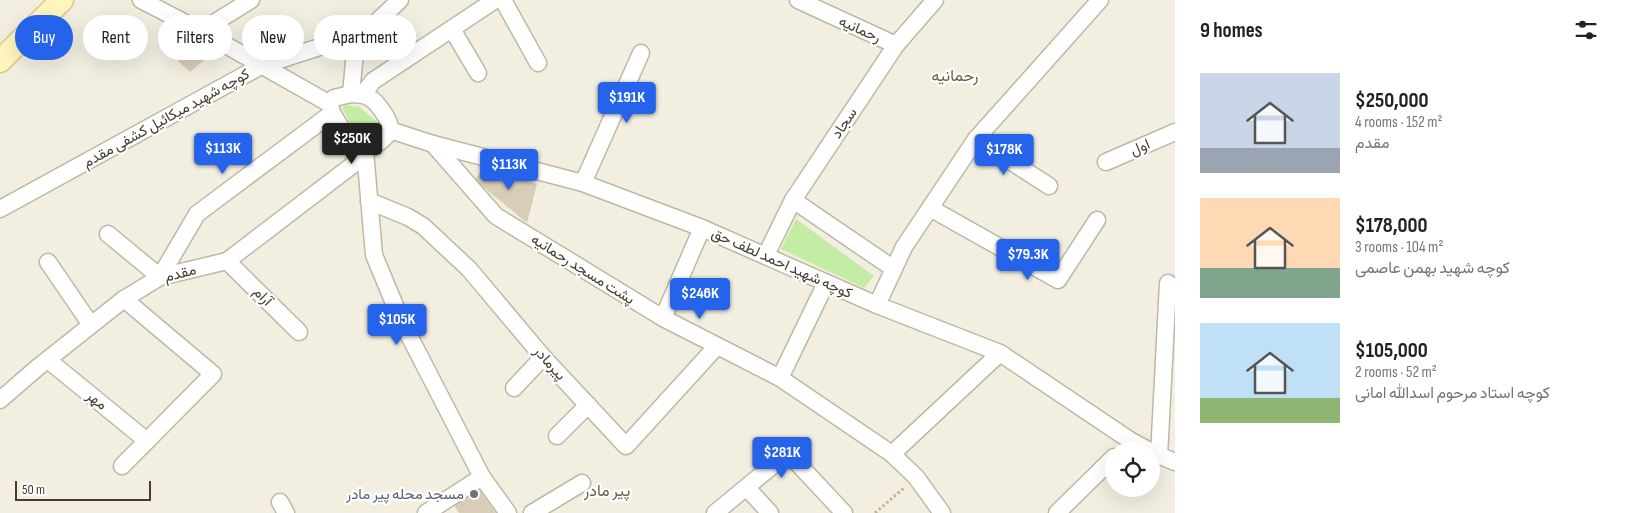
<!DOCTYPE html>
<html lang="en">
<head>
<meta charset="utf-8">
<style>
  :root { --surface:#fff; --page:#f6f6f6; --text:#222; --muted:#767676; --accent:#2563eb }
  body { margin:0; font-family:"Sofia Sans Condensed",Vazirmatn,sans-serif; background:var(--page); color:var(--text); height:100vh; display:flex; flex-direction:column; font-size:19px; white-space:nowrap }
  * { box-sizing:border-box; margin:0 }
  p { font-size:16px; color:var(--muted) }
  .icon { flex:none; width:28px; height:28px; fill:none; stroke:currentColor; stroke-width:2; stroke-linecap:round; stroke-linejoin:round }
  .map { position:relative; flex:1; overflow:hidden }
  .panel { display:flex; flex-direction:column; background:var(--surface); width:450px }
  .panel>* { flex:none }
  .top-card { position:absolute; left:15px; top:15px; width:475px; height:45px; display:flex; gap:10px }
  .fabs { position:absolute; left:1105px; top:442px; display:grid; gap:10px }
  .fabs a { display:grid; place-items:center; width:55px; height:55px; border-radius:50%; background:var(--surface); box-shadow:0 5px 20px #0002; font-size:25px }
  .scale { position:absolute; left:15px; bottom:12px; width:136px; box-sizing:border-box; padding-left:5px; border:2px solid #443e31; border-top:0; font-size:14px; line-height:18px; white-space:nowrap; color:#443e31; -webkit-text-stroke:4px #fff; paint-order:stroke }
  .price { position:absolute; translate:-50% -42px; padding:0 11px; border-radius:5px; background:var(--accent); color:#fff; font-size:16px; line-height:32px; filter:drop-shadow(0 1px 2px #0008) }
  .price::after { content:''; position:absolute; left:50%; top:30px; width:15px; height:11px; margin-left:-8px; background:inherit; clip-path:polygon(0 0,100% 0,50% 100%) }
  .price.active { background:#222; color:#fff }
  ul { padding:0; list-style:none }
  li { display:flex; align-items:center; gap:15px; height:125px; padding:0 25px }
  li span { display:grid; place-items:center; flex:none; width:140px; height:100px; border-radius:0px; color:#555 }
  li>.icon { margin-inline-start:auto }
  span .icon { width:60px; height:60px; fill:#fffc; stroke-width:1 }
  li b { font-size:21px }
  h2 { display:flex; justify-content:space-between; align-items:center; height:60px; padding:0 25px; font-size:21px }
  .tag { padding:0 18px; border-radius:22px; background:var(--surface); box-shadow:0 5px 20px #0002; font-size:18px; line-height:45px }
  .tag.active { background:var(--accent); color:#fff }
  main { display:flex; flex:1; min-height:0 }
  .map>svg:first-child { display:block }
</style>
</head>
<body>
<main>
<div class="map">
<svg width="1175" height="513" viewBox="0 0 1175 513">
  <rect width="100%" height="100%" fill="#f2efe1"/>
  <g fill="#c5eca4">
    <path d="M 345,105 L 360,107 L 381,126 L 381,131 L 363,141 L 360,140 L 342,108 Z"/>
    <path d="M 796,219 L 874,276 L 864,288 L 781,249 Z"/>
  </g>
  <g fill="#d8ceb8">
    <path d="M 195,44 L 212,53 L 190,72 L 178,61 Z"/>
    <path d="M 483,167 L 537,184 L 527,223 L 475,180 Z"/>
    <path d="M 477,486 L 496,513 L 459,513 L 452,502 Z"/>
  </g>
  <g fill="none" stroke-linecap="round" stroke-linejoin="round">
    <g stroke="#beb8a3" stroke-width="19">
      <g id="street">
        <path d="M 141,0 L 201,31 L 330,104"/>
        <path d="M 503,0 L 538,63"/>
        <path d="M 798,0 L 896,45"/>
        <path d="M 452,29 L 478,73"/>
        <path d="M 201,31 L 251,0"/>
        <path d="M 351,94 C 358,94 364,94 370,98 C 377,102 391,121 390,129 C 388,138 372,149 364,150 C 359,151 356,149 353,147 L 332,113 L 330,104 L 334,98 Z"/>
        <path d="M 351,94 L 355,52 L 366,32 L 400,0"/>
        <path d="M 363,94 L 373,81 L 495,0"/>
        <path d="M 390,130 L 433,144 L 583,183 L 702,228 L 877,305 L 1000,353 L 1131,441 L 1150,451"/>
        <path d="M 976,139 L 1049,186"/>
        <path d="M 433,144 L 496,216 L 663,318 L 780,378 L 892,454 L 916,477 L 942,513"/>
        <path d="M 365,151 L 374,255 L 401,320 L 482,477 L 508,513"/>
        <path d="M 1106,162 L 1175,132"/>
        <path d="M 583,183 L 641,53"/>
        <path d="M 793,200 L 894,269"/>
        <path d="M 369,201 L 408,217 L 423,226 L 469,269 L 543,357 L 626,446 L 717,346"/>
        <path d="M 930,208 L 1058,280 L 1097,220"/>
        <path d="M 0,209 L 261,66 L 366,32"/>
        <path d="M 108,234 L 160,277 L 197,214 L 332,113"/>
        <path d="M 766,255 L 793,200 L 896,45 L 935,0"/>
        <path d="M 227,261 L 299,332"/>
        <path d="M 48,262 L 91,325"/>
        <path d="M 877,305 L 904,247 L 976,139 L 1100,0"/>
        <path d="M 663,318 L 702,228"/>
        <path d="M 48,360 L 147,441"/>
        <path d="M 780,378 L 826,283"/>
        <path d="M 514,388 L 543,357"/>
        <path d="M 0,400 L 37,368 L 124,299 L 160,277 L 227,261 L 354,164 L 358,150"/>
        <path d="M 557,436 L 588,405"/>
        <path d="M 1151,452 L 1175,462"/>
        <path d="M 892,454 L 1000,353"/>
        <path d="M 1159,456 L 1168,283"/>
        <path d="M 122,466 L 213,374 L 124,299"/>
        <path d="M 747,488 L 770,513"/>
        <path d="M 280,502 L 286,513"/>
        <path d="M 426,513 L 482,477"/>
        <path d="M 532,513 L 582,483"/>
        <path d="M 715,513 L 788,453 L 844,513"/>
        <path d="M 1057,513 L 1114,457"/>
      </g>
    </g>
    <g stroke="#d7cb8b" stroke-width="25">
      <path id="secondary" d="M 0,61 L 62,0"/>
    </g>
    <path stroke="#c2b592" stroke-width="3" stroke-dasharray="2.5 2.5" stroke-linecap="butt" d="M 875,513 L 905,487"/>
    <use href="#street" stroke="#fff" stroke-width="16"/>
    <use href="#secondary" stroke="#fff5be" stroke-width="22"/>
  </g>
  <circle fill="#6b7280" stroke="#fff" stroke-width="2" cx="474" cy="494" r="5"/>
  <g text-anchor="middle" stroke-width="4.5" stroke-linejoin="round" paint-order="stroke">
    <g font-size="15" fill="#443e31" stroke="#fff">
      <text transform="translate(860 29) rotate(24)" y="5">رحمانیه</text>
      <text transform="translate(166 118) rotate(-29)" y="5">کوچه شهید میکائیل کشفی مقدم</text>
      <text transform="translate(844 123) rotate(-56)" y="5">سجاد</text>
      <text transform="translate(1140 147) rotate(-23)" y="5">اول</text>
      <text transform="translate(782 263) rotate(24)" y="5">کوچه شهید احمد لطف حق</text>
      <text transform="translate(583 269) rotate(32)" y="5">پشت مسجد رحمانیه</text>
      <text transform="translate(180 273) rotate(-15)" y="5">مقدم</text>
      <text transform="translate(263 296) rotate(45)" y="5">آرام</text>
      <text transform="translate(550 363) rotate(48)" y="5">پیرمادر</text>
      <text transform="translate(97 400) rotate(39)" y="5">مهر</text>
    </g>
    <g font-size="15" fill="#5b616d" stroke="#fff" text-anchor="end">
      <text x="464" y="499">مسجد محله پیر مادر</text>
    </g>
    <g font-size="16" fill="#685e47" stroke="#fff">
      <text x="955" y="81">رحمانیه</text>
      <text x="607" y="496">پیر مادر</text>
    </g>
  </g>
</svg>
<div class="fabs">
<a><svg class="icon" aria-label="locate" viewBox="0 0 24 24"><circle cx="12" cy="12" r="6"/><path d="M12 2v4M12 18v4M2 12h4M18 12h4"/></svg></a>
</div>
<div class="scale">50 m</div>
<b class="price" style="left:627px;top:124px">$191K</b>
<b class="price active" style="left:352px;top:165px">$250K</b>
<b class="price" style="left:223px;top:175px">$113K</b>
<b class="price" style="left:1004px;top:176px">$178K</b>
<b class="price" style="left:509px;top:191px">$113K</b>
<b class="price" style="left:1028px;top:281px">$79.3K</b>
<b class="price" style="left:700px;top:320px">$246K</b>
<b class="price" style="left:397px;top:346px">$105K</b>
<b class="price" style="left:782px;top:479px">$281K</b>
<div class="top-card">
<a class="tag active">Buy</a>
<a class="tag">Rent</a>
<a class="tag">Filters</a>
<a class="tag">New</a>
<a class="tag">Apartment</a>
</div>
</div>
<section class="panel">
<h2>9 homes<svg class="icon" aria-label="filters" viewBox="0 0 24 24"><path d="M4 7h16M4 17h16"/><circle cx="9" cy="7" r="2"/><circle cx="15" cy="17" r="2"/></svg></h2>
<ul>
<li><span style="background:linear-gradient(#c9d6e8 75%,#9aa5b1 0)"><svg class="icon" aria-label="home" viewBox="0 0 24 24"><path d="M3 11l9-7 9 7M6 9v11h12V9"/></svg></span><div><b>$250,000</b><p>4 rooms · 152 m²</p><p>مقدم</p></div></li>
<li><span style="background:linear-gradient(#ffd9b3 70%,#7fa58c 0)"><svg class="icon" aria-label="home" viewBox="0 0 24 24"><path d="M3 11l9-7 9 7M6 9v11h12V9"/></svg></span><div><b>$178,000</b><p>3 rooms · 104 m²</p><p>کوچه شهید بهمن عاصمی</p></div></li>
<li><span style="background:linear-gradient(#bfe0f5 75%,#8fb573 0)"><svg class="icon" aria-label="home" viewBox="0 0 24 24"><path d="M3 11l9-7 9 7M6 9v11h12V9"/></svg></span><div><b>$105,000</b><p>2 rooms · 52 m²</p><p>کوچه استاد مرحوم اسدالله امانی</p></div></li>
</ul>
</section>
</main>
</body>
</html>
